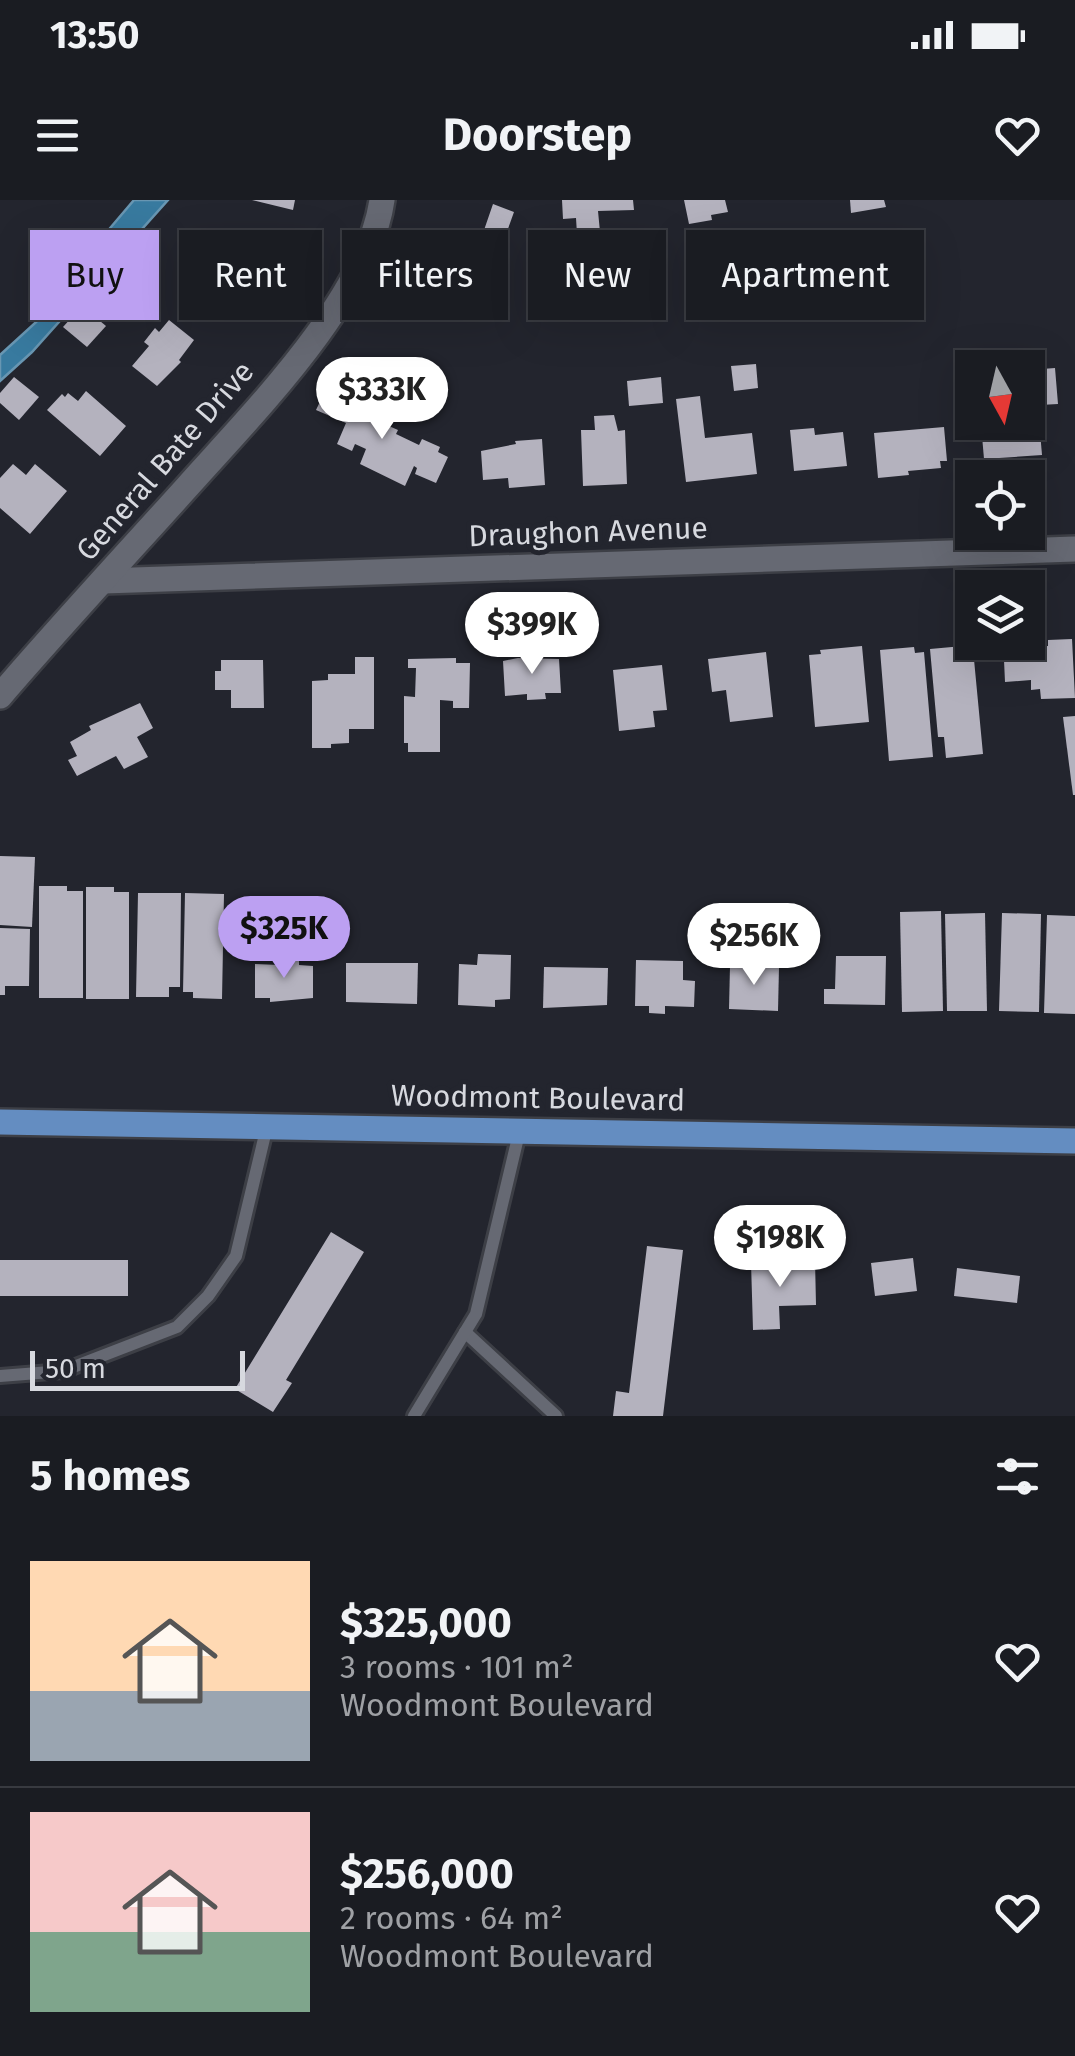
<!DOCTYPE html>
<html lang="en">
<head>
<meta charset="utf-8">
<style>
  :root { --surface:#1a1c22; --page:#23252a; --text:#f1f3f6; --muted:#9fa1a5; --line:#383a40; --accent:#bca0f2 }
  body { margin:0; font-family:"Fira Sans",sans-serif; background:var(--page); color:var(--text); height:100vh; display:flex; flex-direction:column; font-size:38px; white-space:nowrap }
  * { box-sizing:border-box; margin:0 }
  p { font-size:32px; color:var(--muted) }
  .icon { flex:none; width:55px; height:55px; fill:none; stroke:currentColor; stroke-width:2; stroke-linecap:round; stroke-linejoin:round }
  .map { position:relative; height:1216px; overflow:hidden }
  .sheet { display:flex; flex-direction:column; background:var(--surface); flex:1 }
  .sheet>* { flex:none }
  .hud { position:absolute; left:30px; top:30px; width:1015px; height:90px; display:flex; gap:20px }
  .needle { width:65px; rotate:172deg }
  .buttons { position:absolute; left:955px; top:150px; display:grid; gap:20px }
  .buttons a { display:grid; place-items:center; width:90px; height:90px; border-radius:0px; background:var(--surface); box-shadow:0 10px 40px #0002,0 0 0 2px var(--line); font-size:50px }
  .scale { position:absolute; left:30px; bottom:25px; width:215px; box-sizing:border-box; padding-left:10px; border:5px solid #d7d9df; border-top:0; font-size:28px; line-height:35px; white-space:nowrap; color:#d7d9df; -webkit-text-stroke:8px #23252e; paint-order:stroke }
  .price { position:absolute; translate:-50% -85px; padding:0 22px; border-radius:35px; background:#fff; color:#222; font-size:32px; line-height:65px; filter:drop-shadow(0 2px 5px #0008) }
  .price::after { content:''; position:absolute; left:50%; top:60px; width:30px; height:22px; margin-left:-15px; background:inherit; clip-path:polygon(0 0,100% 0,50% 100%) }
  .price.selected { background:var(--accent); color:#111 }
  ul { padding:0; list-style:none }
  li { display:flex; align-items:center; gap:30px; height:250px; padding:0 30px }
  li+li { border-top:2px solid var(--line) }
  li span { display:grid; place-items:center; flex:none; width:280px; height:200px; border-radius:0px; color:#555 }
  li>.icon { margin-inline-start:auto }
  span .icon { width:120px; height:120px; fill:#fffc; stroke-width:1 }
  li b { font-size:42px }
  h2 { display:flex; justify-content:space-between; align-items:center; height:120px; padding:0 30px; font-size:42px }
  .pill { padding:0 35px; border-radius:0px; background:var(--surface); box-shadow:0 10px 40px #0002,0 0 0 2px var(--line); font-size:35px; line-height:90px }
  .pill.selected { background:var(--accent); color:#111 }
  .status { display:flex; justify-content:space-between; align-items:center; height:70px; padding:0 50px; background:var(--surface); direction:ltr }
  .status svg { height:28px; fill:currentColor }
  header { display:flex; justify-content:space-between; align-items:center; height:130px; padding:0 30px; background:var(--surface); font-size:45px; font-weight:700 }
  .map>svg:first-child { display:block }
</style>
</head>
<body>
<div class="status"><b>13:50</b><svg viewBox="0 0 49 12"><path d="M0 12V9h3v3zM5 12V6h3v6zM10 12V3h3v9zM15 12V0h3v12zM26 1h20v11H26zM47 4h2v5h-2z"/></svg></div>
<header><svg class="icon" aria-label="menu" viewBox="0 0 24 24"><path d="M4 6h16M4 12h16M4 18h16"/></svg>Doorstep<svg class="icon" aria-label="heart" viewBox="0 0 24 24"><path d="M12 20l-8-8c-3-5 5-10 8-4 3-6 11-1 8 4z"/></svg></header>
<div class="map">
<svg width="1075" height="1216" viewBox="0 0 1075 1216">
  <rect width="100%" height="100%" fill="#23252e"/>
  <path fill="#387a9f" stroke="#6896b2" stroke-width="2.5" d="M 134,0 L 168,0 L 32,152 L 0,181 L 0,155 L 45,114 L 100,40 Z"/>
  <g fill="#b4b2be">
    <path d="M 252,0 L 295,0 L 293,10 Z"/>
    <path d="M 562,0 L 633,0 L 634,10 L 598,11 L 600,32 L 577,34 L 576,18 L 563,19 Z"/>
    <path d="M 684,0 L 725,0 L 728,12 L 711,15 L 712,20 L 689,24 Z"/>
    <path d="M 850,0 L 884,0 L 886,7 L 851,13 Z"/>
    <path d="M 493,4 L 514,12 L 485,93 L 449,80 L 459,55 L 449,51 L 458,28 L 483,33 Z"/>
    <path d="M 222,40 L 249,61 L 236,78 L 240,81 L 234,89 L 243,96 L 230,112 L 190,80 Z"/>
    <path d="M 82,106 L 106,126 L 87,147 L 63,127 Z"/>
    <path d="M 169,120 L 194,140 L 179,160 L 181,162 L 157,186 L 132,166 L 149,146 L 144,142 L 155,128 L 159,132 Z"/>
    <path d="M 756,164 L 758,188 L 734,191 L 731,166 Z"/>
    <path d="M 1055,168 L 1058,204 L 1040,205 L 1039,199 L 1032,200 L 1029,170 Z"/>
    <path d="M 14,177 L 39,197 L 19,220 L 0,203 L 0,193 Z"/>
    <path d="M 661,177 L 663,203 L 629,206 L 627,181 Z"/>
    <path d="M 327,187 L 360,201 L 355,211 L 398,230 L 396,234 L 419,245 L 422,239 L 440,247 L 438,252 L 448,257 L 436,283 L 415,274 L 417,268 L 414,266 L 405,286 L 360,264 L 366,249 L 355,244 L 352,251 L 337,244 L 346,223 L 316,210 Z"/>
    <path d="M 86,191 L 126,226 L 100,256 L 47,210 L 62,194 L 65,197 L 68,193 L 78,201 Z"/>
    <path d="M 700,196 L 705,238 L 752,233 L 757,274 L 686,282 L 676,199 Z"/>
    <path d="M 614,215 L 618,231 L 625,230 L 627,284 L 583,286 L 581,230 L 595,230 L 594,216 Z"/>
    <path d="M 1039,220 L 1042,255 L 984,259 L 981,224 Z"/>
    <path d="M 944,227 L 947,261 L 940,261 L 941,268 L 908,271 L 909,275 L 878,278 L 874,233 Z"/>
    <path d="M 814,228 L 815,235 L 843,232 L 847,266 L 794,271 L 790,230 Z"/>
    <path d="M 542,239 L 545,285 L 509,288 L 508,278 L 483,280 L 481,251 L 516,244 L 515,241 Z"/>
    <path d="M 13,264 L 26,275 L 35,264 L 67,291 L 30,334 L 0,308 L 0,278 Z"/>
    <path d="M 1072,439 L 1075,498 L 1041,499 L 1040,489 L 1031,490 L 1031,480 L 1005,482 L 1004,460 L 1009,460 L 1008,448 L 1048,446 L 1048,440 Z"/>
    <path d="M 862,446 L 869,522 L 815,527 L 809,455 L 821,454 L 820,450 Z"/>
    <path d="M 963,446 L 964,450 L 973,449 L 983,554 L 946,558 L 944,537 L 938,537 L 930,449 Z"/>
    <path d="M 914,447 L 915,453 L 924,452 L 933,557 L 889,561 L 880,450 Z"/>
    <path d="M 766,452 L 773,517 L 730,522 L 726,490 L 712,492 L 708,459 Z"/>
    <path d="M 355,457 L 374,457 L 374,529 L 349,529 L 349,543 L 331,544 L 331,548 L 312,548 L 312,481 L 328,480 L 328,474 L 355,474 Z"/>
    <path d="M 456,458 L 456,463 L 470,463 L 469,508 L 453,508 L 453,501 L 440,500 L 440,552 L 408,552 L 408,543 L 404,543 L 404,496 L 415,497 L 416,468 L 408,468 L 408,459 Z"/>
    <path d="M 518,458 L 559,459 L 561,493 L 545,493 L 546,499 L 527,500 L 527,494 L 505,496 L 503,461 Z"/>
    <path d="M 221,460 L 263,460 L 264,508 L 231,508 L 231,490 L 215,490 L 215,471 L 221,471 Z"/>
    <path d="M 662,465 L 667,510 L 653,511 L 655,527 L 619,531 L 613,470 Z"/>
    <path d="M 140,503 L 153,528 L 137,537 L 148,557 L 124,569 L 116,556 L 77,576 L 68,560 L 77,556 L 70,542 L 91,530 L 89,526 Z"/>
    <path d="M 1075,516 L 1075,595 L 1073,595 L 1063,517 Z"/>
    <path d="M 0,656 L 35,657 L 32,727 L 0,725 Z"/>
    <path d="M 39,686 L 67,686 L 67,691 L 83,691 L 83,798 L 39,798 Z"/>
    <path d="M 86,687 L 114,687 L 114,692 L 129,692 L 129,799 L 86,799 Z"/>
    <path d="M 138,693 L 181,693 L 180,787 L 169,787 L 169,797 L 136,797 Z"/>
    <path d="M 185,693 L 224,694 L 222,799 L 193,798 L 193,792 L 183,792 Z"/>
    <path d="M 941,711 L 943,811 L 902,812 L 900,712 Z"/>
    <path d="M 985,713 L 987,811 L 947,811 L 945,714 Z"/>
    <path d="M 1002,713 L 1041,714 L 1039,812 L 999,811 Z"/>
    <path d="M 1047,715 L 1075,716 L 1075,814 L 1044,813 Z"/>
    <path d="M 0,728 L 30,729 L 29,786 L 5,786 L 5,795 L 0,795 Z"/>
    <path d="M 478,754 L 511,755 L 510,799 L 495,800 L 495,807 L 458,805 L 459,764 L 477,765 Z"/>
    <path d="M 836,756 L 886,756 L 885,805 L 824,804 L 824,789 L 835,789 Z"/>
    <path d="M 280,759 L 299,759 L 299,765 L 313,766 L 313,798 L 270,802 L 270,798 L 255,798 L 255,764 L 280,765 Z"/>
    <path d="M 636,760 L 683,761 L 683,780 L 695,781 L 694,807 L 665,806 L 665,814 L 649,813 L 649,806 L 635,806 Z"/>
    <path d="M 346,763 L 418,763 L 417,804 L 346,802 Z"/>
    <path d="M 730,766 L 779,767 L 778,811 L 729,809 Z"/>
    <path d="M 544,767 L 608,768 L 607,805 L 543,808 Z"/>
    <path d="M 331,1032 L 364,1052 L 286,1180 L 292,1183 L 273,1212 L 235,1189 Z"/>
    <path d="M 647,1046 L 683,1050 L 663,1216 L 613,1216 L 616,1191 L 629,1193 Z"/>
    <path d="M 913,1058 L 917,1091 L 875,1096 L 871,1063 Z"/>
    <rect x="0" y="1060" width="128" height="36"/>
    <path d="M 815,1060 L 816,1105 L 779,1106 L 780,1129 L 753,1130 L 751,1062 Z"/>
    <path d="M 957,1068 L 1020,1076 L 1017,1103 L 954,1096 Z"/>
  </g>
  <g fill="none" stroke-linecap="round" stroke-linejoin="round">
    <g stroke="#3d3f46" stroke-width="18">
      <g id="lane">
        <path d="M 465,1132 L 556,1216"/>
        <path d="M 0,1176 L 63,1171 L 177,1127 L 208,1096 L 236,1056 L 267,926"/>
        <path d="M 414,1216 L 476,1114 L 520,929"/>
      </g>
    </g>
    <g stroke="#3d3f46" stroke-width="30">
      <g id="street">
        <path d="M 103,381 L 1075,349"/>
        <path d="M 0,496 C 61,425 125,356 188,286 C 252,214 368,98 382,0"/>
      </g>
    </g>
    <g stroke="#3d3f46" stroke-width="30">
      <path id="primary" d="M 0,922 L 1075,941"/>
    </g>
    <use href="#lane" stroke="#666973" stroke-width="12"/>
    <use href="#street" stroke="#666973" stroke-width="25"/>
    <use href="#primary" stroke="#648dc1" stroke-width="25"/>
  </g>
  <g text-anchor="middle" stroke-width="10" stroke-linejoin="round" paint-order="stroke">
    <g font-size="30" fill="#d7d9df" stroke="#23252e">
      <text transform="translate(165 261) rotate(-49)" y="10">General Bate Drive</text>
      <text transform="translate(588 332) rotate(-2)" y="10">Draughon Avenue</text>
      <text transform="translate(538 898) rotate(1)" y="10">Woodmont Boulevard</text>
    </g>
  </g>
</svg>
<div class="buttons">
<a><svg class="needle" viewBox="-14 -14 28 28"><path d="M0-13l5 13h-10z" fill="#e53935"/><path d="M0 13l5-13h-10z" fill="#9fa1a5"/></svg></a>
<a><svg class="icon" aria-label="locate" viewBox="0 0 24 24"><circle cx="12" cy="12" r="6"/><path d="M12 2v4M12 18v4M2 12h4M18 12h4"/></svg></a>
<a><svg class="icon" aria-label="layers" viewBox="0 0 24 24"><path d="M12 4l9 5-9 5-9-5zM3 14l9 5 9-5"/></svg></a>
</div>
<div class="scale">50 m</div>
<b class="price" style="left:382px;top:242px">$333K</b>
<b class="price" style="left:532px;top:477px">$399K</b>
<b class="price selected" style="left:284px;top:781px">$325K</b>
<b class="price" style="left:754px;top:788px">$256K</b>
<b class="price" style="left:780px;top:1090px">$198K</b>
<div class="hud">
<a class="pill selected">Buy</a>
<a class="pill">Rent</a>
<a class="pill">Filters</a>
<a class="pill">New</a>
<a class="pill">Apartment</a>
</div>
</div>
<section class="sheet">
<h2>5 homes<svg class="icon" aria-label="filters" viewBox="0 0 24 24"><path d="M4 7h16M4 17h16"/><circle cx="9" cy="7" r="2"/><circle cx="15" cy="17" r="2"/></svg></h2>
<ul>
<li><span style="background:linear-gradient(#ffd9b3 65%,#9aa5b1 0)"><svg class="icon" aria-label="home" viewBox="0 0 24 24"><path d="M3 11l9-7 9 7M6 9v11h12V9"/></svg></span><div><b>$325,000</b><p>3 rooms · 101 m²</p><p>Woodmont Boulevard</p></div><svg class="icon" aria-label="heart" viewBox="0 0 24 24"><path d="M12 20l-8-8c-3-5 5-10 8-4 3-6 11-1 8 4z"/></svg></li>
<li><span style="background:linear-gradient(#f6c9c9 60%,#7fa58c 0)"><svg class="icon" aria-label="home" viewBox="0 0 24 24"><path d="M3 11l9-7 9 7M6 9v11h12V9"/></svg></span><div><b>$256,000</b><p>2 rooms · 64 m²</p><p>Woodmont Boulevard</p></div><svg class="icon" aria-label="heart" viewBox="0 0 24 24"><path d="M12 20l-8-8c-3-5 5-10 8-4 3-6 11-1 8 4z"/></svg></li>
</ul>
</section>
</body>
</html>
